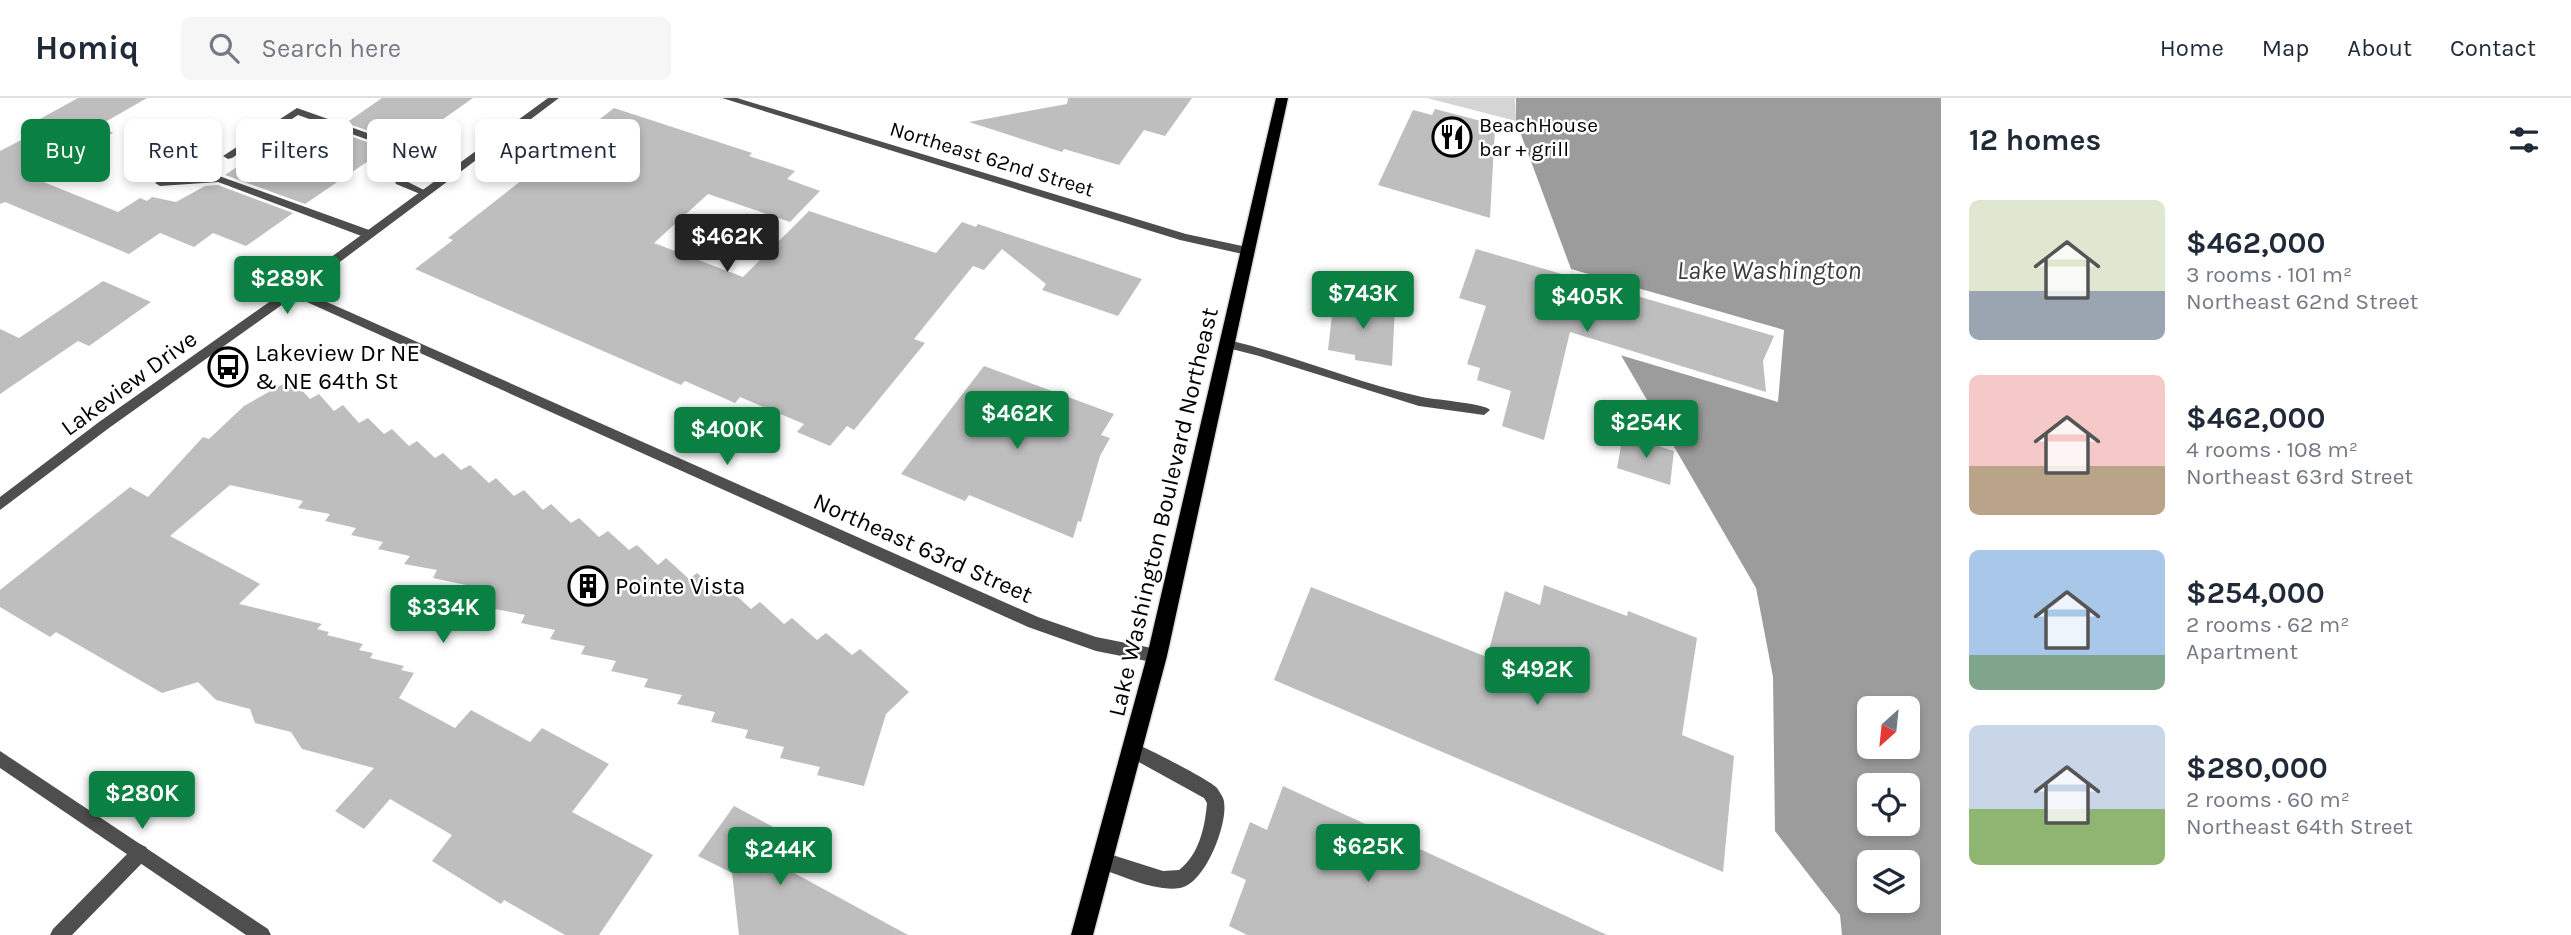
<!DOCTYPE html>
<html lang="en">
<head>
<meta charset="utf-8">
<style>
  :root { --surface:#fff; --page:#f6f6f7; --text:#1f2937; --muted:#747a83; --line:#e0e1e3; --accent:#0b8043 }
  body { margin:0; font-family:Karla,sans-serif; background:var(--page); color:var(--text); height:100vh; display:flex; flex-direction:column; font-size:26px; white-space:nowrap }
  * { box-sizing:border-box; margin:0 }
  p { font-size:23px; color:var(--muted) }
  .icon { flex:none; width:38px; height:38px; fill:none; stroke:currentColor; stroke-width:2; stroke-linecap:round; stroke-linejoin:round }
  .map { position:relative; flex:1; overflow:hidden }
  .details { display:flex; flex-direction:column; background:var(--surface); width:630px }
  .details>* { flex:none }
  .guide { position:absolute; left:21px; top:21px; width:665px; height:63px; display:flex; gap:14px }
  .needle { width:46px; rotate:207deg }
  .fabs { position:absolute; left:1857px; top:598px; display:grid; gap:14px }
  .fabs a { display:grid; place-items:center; width:63px; height:63px; border-radius:10px; background:var(--surface); box-shadow:0 4px 10px #0003; font-size:35px }
  .price { position:absolute; translate:-50% -60px; padding:0 16px; border-radius:7px; background:var(--accent); color:#fff; font-size:23px; line-height:46px; filter:drop-shadow(0 2px 4px #0008) }
  .price::after { content:''; position:absolute; left:50%; top:42px; width:21px; height:16px; margin-left:-10px; background:inherit; clip-path:polygon(0 0,100% 0,50% 100%) }
  .price.selected { background:#222; color:#fff }
  ul { padding:0; list-style:none }
  li { display:flex; align-items:center; gap:21px; height:175px; padding:0 28px }
  li span { display:grid; place-items:center; flex:none; width:196px; height:140px; border-radius:10px; color:#555 }
  li>.icon { margin-inline-start:auto }
  span .icon { width:84px; height:84px; fill:#fffc; stroke-width:1 }
  li b { font-size:30px }
  h2 { display:flex; justify-content:space-between; align-items:center; height:84px; padding:0 28px; font-size:30px }
  .chip { padding:0 24px; border-radius:10px; background:var(--surface); box-shadow:0 4px 10px #0003; font-size:24px; line-height:63px }
  .chip.selected { background:var(--accent); color:#fff }
  header { display:flex; align-items:center; gap:42px; box-sizing:border-box; height:98px; padding:0 35px; background:var(--surface); border-bottom:2px solid var(--line) }
  header strong { font-size:33px }
  nav { display:flex; gap:38px; margin-inline-start:auto; font-size:24px }
  .search { width:490px; height:63px; background:var(--page); display:flex; align-items:center; gap:18px; box-sizing:border-box; padding:0 24px; border-radius:10px; color:var(--muted); font-size:26px }
  main { display:flex; flex:1; min-height:0 }
  .map>svg:first-child { display:block }
</style>
</head>
<body>
<header>
<strong>Homiq</strong>
<div class="search"><svg class="icon" aria-label="search" viewBox="0 0 24 24"><circle cx="10" cy="10" r="6"/><path d="M15 15l6 6"/></svg>Search here</div>
<nav><a>Home</a><a>Map</a><a>About</a><a>Contact</a></nav>
</header>
<main>
<div class="map">
<svg width="1941" height="837" viewBox="0 0 1941 837">
  <rect width="100%" height="100%" fill="#fff"/>
  <path fill="#d5d5d5" d="M 1427,0 L 1515,0 L 1516,23 Z"/>
  <path fill="#9c9c9c" fill-rule="evenodd" d="M 1516,0 L 1941,0 L 1941,837 L 1842,837 L 1840,817 L 1775,733 L 1773,579 L 1756,490 L 1571,171 L 1516,23 ZM 1869,611 L 1908,611 L 1908,649 L 1869,649 ZM 1869,688 L 1908,688 L 1908,726 L 1869,726 ZM 1869,765 L 1908,765 L 1908,803 L 1869,803 Z"/>
  <path fill="#fff" d="M 1571,171 L 1784,232 L 1778,304 L 1620,257 Z"/>
  <g fill="#bebebe">
    <path d="M 78,0 L 147,0 L 100,27 L 113,35 L 88,49 L 94,52 L 41,83 L 118,114 L 140,100 L 147,103 L 152,99 L 176,104 L 205,88 L 218,87 L 293,115 L 246,148 L 213,135 L 194,149 L 160,135 L 129,156 L 5,104 L 0,106 L 0,53 L 29,38 L 20,34 L 29,27 Z"/>
    <path d="M 382,0 L 473,0 L 419,38 L 409,35 L 397,43 L 346,25 Z"/>
    <path d="M 1068,0 L 1192,0 L 1165,38 L 1144,32 L 1119,67 L 1064,51 L 1062,54 L 969,24 L 1067,6 Z"/>
    <path d="M 614,10 L 752,55 L 749,58 L 795,73 L 787,81 L 820,93 L 790,124 L 708,96 L 654,145 L 743,179 L 809,113 L 936,155 L 962,124 L 976,129 L 978,126 L 1142,181 L 1118,218 L 1042,192 L 1046,186 L 1002,151 L 984,172 L 973,168 L 914,241 L 925,245 L 854,332 L 847,328 L 830,348 L 797,334 L 804,326 L 740,299 L 735,305 L 685,283 L 681,287 L 415,171 L 453,142 L 448,140 Z"/>
    <path d="M 1435,11 L 1481,23 L 1479,26 L 1495,30 L 1490,120 L 1378,87 L 1413,12 L 1432,17 Z"/>
    <path d="M 294,31 L 321,41 L 334,32 L 386,51 L 305,106 L 225,77 Z"/>
    <path d="M 1476,151 L 1774,238 L 1763,263 L 1766,294 L 1570,234 L 1544,342 L 1502,328 L 1511,293 L 1477,282 L 1480,270 L 1467,266 L 1486,208 L 1459,200 Z"/>
    <path d="M 103,183 L 151,204 L 89,248 L 78,243 L 0,296 L 0,231 L 19,240 Z"/>
    <path d="M 1334,200 L 1395,210 L 1392,268 L 1355,262 L 1355,257 L 1328,252 Z"/>
    <path d="M 984,268 L 1114,316 L 1101,337 L 1110,340 L 1100,358 L 1081,424 L 1078,423 L 1073,440 L 969,397 L 965,403 L 901,376 Z"/>
    <path d="M 283,286 L 287,290 L 296,286 L 310,301 L 319,296 L 334,313 L 343,307 L 359,325 L 368,320 L 384,336 L 392,331 L 409,348 L 417,343 L 435,360 L 443,355 L 461,372 L 470,367 L 489,385 L 496,380 L 514,398 L 524,392 L 543,412 L 551,406 L 571,425 L 579,420 L 599,439 L 608,433 L 629,452 L 637,447 L 658,467 L 666,460 L 689,481 L 697,475 L 720,496 L 728,490 L 751,511 L 760,504 L 784,526 L 792,520 L 817,542 L 826,535 L 852,557 L 860,551 L 909,594 L 886,616 L 864,688 L 817,677 L 820,669 L 780,660 L 784,649 L 745,640 L 748,632 L 711,624 L 715,614 L 677,606 L 682,597 L 644,589 L 648,581 L 611,573 L 616,563 L 581,556 L 585,548 L 550,541 L 555,532 L 521,525 L 525,517 L 490,510 L 495,501 L 461,494 L 466,487 L 433,480 L 437,472 L 404,466 L 410,458 L 378,451 L 383,444 L 351,437 L 356,430 L 325,423 L 330,416 L 298,410 L 303,403 L 230,387 L 170,438 L 260,486 L 239,506 L 322,526 L 317,531 L 329,534 L 327,537 L 363,546 L 359,552 L 373,555 L 370,560 L 404,568 L 401,572 L 414,575 L 399,600 L 455,630 L 471,612 L 530,644 L 542,630 L 609,666 L 572,714 L 653,757 L 599,837 L 565,837 L 504,802 L 501,806 L 432,763 L 452,737 L 390,701 L 364,731 L 335,713 L 374,670 L 302,651 L 291,634 L 255,625 L 250,611 L 216,602 L 198,584 L 162,595 L 56,534 L 50,539 L 0,509 L 0,492 L 130,389 L 148,399 L 203,339 L 209,341 L 244,308 Z"/>
    <path d="M 1623,337 L 1674,353 L 1670,387 L 1617,370 Z"/>
    <path d="M 1544,487 L 1627,518 L 1628,513 L 1697,540 L 1682,637 L 1734,658 L 1723,774 L 1274,582 L 1311,489 L 1487,559 L 1505,493 L 1540,507 Z"/>
    <path d="M 1283,688 L 1324,707 L 1607,837 L 1247,837 L 1229,828 L 1246,782 L 1231,775 L 1250,724 L 1267,732 Z"/>
    <path d="M 734,708 L 777,731 L 785,770 L 908,837 L 739,837 L 732,775 L 698,758 Z"/>
  </g>
  <g fill="none" stroke-linecap="round" stroke-linejoin="round">
    <g stroke="#dbdbdb" stroke-width="3">
      <path id="primary" d="M 1276,0 L 1288,0 L 1167,558 L 1093,837 L 1071,837 L 1147,558 Z"/>
    </g>
    <g fill="#4e4e4e" fill-rule="evenodd">
      <path d="M 297,10 L 404,48 L 405,50 L 396,64 L 404,82 L 430,95 L 425,98 L 396,86 L 386,64 L 394,51 L 298,17 L 232,60 L 228,61 L 223,58 Z"/>
      <path d="M 219,78 L 372,133 L 374,136 L 372,139 L 364,139 L 218,84 L 160,88 L 155,85 L 160,82 Z"/>
      <path d="M 1228,242 C 1293,257 1354,284 1418,298 C 1432,302 1485,305 1490,312 L 1484,317 L 1419,308 L 1259,258 L 1224,249 L 1222,246 Z"/>
      <path d="M 1132,644 C 1145,649 1210,682 1217,690 C 1219,693 1224,700 1224,704 C 1228,726 1205,786 1180,790 C 1155,794 1127,779 1103,772 L 1097,769 L 1094,763 L 1097,757 L 1103,754 L 1163,773 L 1179,772 C 1199,757 1205,729 1207,705 L 1204,700 L 1126,657 L 1124,652 L 1126,647 Z"/>
      <path d="M 140,746 L 146,749 L 149,755 L 146,761 L 72,837 L 50,837 L 53,831 L 134,749 Z"/>
    </g>
    <g fill="#4e4e4e" fill-rule="evenodd">
      <path d="M 722,0 L 737,0 L 1186,136 L 1247,149 L 1253,153 L 1247,157 L 1180,142 Z"/>
      <path d="M 293,189 L 1038,519 L 1096,539 L 1157,551 L 1162,553 L 1165,558 L 1162,563 L 1157,565 L 1096,553 L 1028,529 L 289,196 L 289,190 Z"/>
      <path d="M 0,653 L 268,831 L 271,837 L 246,837 L 0,670 Z"/>
    </g>
    <path fill="#4e4e4e" fill-rule="evenodd" d="M 548,0 L 559,0 L 297,196 L 109,330 L 0,412 L 0,399 L 99,324 L 289,190 Z"/>
    <use href="#primary" fill="#000" fill-rule="evenodd"/>
  </g>
  <defs>
    <g id="restaurant-ring" transform="scale(2.0125)"><circle r="9.5" fill="#fff" stroke="#000" stroke-width="1.5"/><path d="M-5-6h1v4h1v-4h1v4h1v-4h1v5L-1.5 .5V6h-2V.5L-5-1ZM5-6V6H3V1.5H1.5Q1.5-4 5-6Z" fill="#000"/></g>
    <g id="bus-ring" transform="scale(2.0125)"><circle r="9.5" fill="#fff" stroke="#000" stroke-width="1.5"/><path d="M-5-6H5V4H4V6H2V4H-2V6H-4V4H-5ZM-3.5-4V0h7V-4ZM-3.5 1.2v1.5H-2V1.2ZM2 1.2v1.5H3.5V1.2Z" fill="#000"/></g>
    <g id="building-ring" transform="scale(2.0125)"><circle r="9.5" fill="#fff" stroke="#000" stroke-width="1.5"/><path d="M-4-6H4V6H1V3H-1V6H-4ZM-2.5-4.3h1.7v1.8h-1.7ZM.8-4.3h1.7v1.8H.8ZM-2.5-1h1.7V.8h-1.7ZM.8-1h1.7V.8H.8Z" fill="#000"/></g>
  </defs>
  <g fill-rule="evenodd">
    <use href="#restaurant-ring" x="1452" y="39"/>
    <use href="#bus-ring" x="228" y="269"/>
    <use href="#building-ring" x="588" y="488"/>
  </g>
  <g text-anchor="middle" stroke-width="5" stroke-linejoin="round" paint-order="stroke">
    <g font-size="21" fill="#000" stroke="#fff" text-anchor="start">
      <text x="1479" y="34">BeachHouse<tspan x="1479" dy="24">bar + grill</tspan></text>
    </g>
    <g font-size="21" fill="#000" stroke="#fff">
      <text transform="translate(992 61) rotate(17)" y="7">Northeast 62nd Street</text>
    </g>
    <g font-size="24" fill="#000" stroke="#fff" text-anchor="start">
      <text x="255" y="263">Lakeview Dr NE<tspan x="255" dy="28">&amp; NE 64th St</tspan></text>
      <text x="615" y="496">Pointe Vista</text>
    </g>
    <g font-size="24" fill="#000" stroke="#fff">
      <text transform="translate(129 285) rotate(-36)" y="8">Lakeview Drive</text>
      <text transform="translate(1163 414) rotate(-77)" y="8">Lake Washington Boulevard Northeast</text>
      <text transform="translate(923 450) rotate(24)" y="8">Northeast 63rd Street</text>
    </g>
    <g font-size="26" font-style="italic" fill="#3d3d3d" stroke="#fff">
      <text x="1769" y="181">Lake Washington</text>
    </g>
  </g>
</svg>
<div class="fabs">
<a><svg class="needle" viewBox="-14 -14 28 28"><path d="M0-13l5 13h-10z" fill="#e53935"/><path d="M0 13l5-13h-10z" fill="#747a83"/></svg></a>
<a><svg class="icon" aria-label="locate" viewBox="0 0 24 24"><circle cx="12" cy="12" r="6"/><path d="M12 2v4M12 18v4M2 12h4M18 12h4"/></svg></a>
<a><svg class="icon" aria-label="layers" viewBox="0 0 24 24"><path d="M12 4l9 5-9 5-9-5zM3 14l9 5 9-5"/></svg></a>
</div>
<b class="price selected" style="left:727px;top:176px">$462K</b>
<b class="price" style="left:287px;top:218px">$289K</b>
<b class="price" style="left:1363px;top:233px">$743K</b>
<b class="price" style="left:1587px;top:236px">$405K</b>
<b class="price" style="left:1017px;top:353px">$462K</b>
<b class="price" style="left:1646px;top:362px">$254K</b>
<b class="price" style="left:727px;top:369px">$400K</b>
<b class="price" style="left:443px;top:547px">$334K</b>
<b class="price" style="left:1537px;top:609px">$492K</b>
<b class="price" style="left:142px;top:733px">$280K</b>
<b class="price" style="left:1368px;top:786px">$625K</b>
<b class="price" style="left:780px;top:789px">$244K</b>
<div class="guide">
<a class="chip selected">Buy</a>
<a class="chip">Rent</a>
<a class="chip">Filters</a>
<a class="chip">New</a>
<a class="chip">Apartment</a>
</div>
</div>
<section class="details">
<h2>12 homes<svg class="icon" aria-label="filters" viewBox="0 0 24 24"><path d="M4 7h16M4 17h16"/><circle cx="9" cy="7" r="2"/><circle cx="15" cy="17" r="2"/></svg></h2>
<ul>
<li><span style="background:linear-gradient(#dfe7d0 65%,#9aa5b1 0)"><svg class="icon" aria-label="home" viewBox="0 0 24 24"><path d="M3 11l9-7 9 7M6 9v11h12V9"/></svg></span><div><b>$462,000</b><p>3 rooms · 101 m²</p><p>Northeast 62nd Street</p></div></li>
<li><span style="background:linear-gradient(#f6c9c9 65%,#b9a48a 0)"><svg class="icon" aria-label="home" viewBox="0 0 24 24"><path d="M3 11l9-7 9 7M6 9v11h12V9"/></svg></span><div><b>$462,000</b><p>4 rooms · 108 m²</p><p>Northeast 63rd Street</p></div></li>
<li><span style="background:linear-gradient(#a9c7e8 75%,#7fa58c 0)"><svg class="icon" aria-label="home" viewBox="0 0 24 24"><path d="M3 11l9-7 9 7M6 9v11h12V9"/></svg></span><div><b>$254,000</b><p>2 rooms · 62 m²</p><p>Apartment</p></div></li>
<li><span style="background:linear-gradient(#c9d6e8 60%,#8fb573 0)"><svg class="icon" aria-label="home" viewBox="0 0 24 24"><path d="M3 11l9-7 9 7M6 9v11h12V9"/></svg></span><div><b>$280,000</b><p>2 rooms · 60 m²</p><p>Northeast 64th Street</p></div></li>
</ul>
</section>
</main>
</body>
</html>
